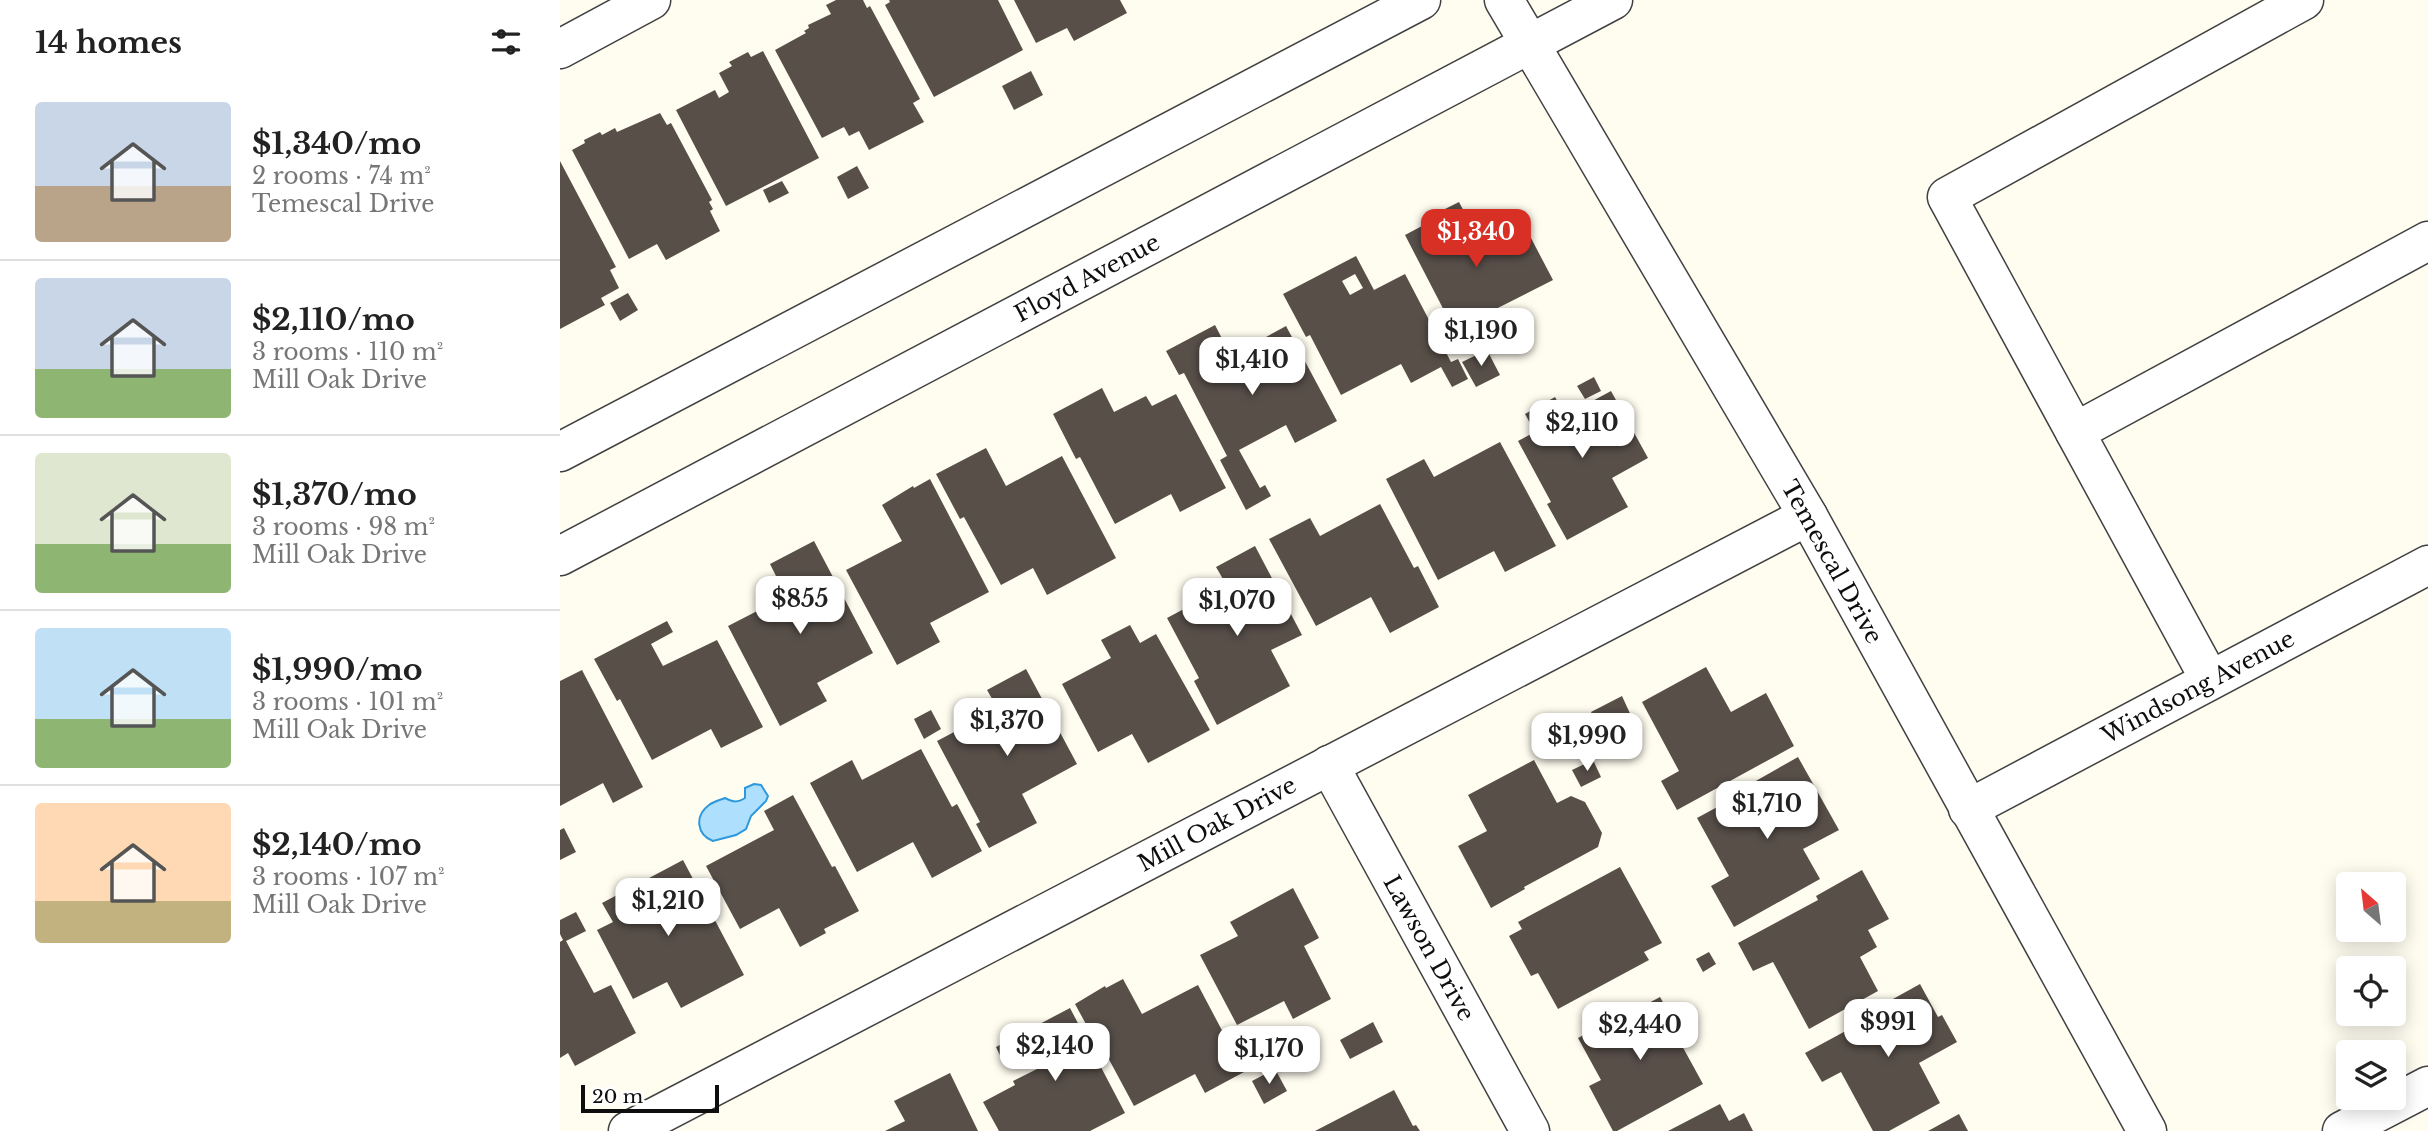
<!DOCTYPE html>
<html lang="en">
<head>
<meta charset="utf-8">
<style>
  :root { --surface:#fff; --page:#f6f6f6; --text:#222; --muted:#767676; --line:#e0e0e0; --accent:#d93025 }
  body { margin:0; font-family:"Libre Baskerville",serif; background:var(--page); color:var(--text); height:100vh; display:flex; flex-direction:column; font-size:26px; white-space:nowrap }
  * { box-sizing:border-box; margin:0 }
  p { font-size:23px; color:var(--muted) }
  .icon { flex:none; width:38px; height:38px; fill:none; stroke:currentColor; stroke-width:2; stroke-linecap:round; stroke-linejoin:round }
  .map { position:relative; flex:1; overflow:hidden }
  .side { display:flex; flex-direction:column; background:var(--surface); width:560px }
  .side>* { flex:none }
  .needle { width:46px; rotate:332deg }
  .buttons { position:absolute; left:1776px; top:872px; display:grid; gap:14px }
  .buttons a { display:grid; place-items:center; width:70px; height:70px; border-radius:7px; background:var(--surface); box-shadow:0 4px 18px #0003; font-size:35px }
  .scale { position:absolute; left:21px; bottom:18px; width:138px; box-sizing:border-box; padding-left:7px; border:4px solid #0e0e0e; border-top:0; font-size:19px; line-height:24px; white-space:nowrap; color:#0e0e0e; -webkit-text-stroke:5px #fff; paint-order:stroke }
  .price { position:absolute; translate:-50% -60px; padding:0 16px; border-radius:14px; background:#fff; color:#222; font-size:23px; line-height:46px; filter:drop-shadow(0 2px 4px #0008) }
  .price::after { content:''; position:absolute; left:50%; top:42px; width:21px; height:16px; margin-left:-10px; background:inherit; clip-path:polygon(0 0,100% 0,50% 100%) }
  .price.active { background:var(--accent); color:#fff }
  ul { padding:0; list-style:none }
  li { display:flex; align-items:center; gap:21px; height:175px; padding:0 35px }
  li+li { border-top:2px solid var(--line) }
  li span { display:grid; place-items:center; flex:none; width:196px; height:140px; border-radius:7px; color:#555 }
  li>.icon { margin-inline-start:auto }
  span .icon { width:84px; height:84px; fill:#fffc; stroke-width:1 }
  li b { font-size:30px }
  h2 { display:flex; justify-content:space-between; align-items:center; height:84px; padding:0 35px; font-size:30px }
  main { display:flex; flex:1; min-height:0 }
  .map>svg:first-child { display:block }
</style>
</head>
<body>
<main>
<section class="side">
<h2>14 homes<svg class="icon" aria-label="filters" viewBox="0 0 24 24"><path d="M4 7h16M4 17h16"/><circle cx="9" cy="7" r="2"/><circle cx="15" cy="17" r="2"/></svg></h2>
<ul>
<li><span style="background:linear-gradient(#c9d6e8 60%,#b9a48a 0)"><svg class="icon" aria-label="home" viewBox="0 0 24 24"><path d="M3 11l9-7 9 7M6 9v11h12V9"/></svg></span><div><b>$1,340/mo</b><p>2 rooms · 74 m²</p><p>Temescal Drive</p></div></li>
<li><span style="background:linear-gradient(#c9d6e8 65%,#8fb573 0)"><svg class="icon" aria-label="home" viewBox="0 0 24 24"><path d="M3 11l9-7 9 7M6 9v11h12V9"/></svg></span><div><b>$2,110/mo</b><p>3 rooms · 110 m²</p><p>Mill Oak Drive</p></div></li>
<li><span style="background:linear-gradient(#dfe7d0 65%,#8fb573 0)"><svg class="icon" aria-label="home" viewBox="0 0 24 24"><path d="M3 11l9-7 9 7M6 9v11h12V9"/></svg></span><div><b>$1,370/mo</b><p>3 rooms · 98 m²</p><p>Mill Oak Drive</p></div></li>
<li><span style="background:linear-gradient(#bfe0f5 65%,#8fb573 0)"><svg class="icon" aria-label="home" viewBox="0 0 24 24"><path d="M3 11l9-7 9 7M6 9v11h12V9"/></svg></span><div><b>$1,990/mo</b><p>3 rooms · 101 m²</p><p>Mill Oak Drive</p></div></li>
<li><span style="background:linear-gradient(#ffd9b3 70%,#c2b280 0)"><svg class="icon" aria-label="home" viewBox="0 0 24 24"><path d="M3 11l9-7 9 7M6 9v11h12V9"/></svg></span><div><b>$2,140/mo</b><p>3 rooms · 107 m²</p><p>Mill Oak Drive</p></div></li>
</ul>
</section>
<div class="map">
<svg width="1868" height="1131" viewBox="0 0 1868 1131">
  <rect width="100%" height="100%" fill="#fffcf0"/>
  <path fill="#aee0fd" stroke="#2d98dc" stroke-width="2" d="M 194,784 L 201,785 L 208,796 L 206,801 L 191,816 L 186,829 L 176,835 L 153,841 C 137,835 134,816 149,805 C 153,802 160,800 165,798 C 173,802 177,803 185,798 L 185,788 Z"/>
  <g fill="#584f49" fill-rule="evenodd">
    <path d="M 276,0 L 303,0 L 307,8 L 310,6 L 360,99 L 353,103 L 364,122 L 309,150 L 299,131 L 289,136 L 284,127 L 262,138 L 215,50 L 246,33 L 244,31 L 249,28 L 248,25 L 271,14 L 266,5 Z"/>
    <path d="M 329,0 L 438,0 L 463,50 L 374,97 L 325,5 L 330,2 Z"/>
    <path d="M 454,0 L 560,0 L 567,13 L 514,41 L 507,28 L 476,43 Z"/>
    <path d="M 203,51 L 259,158 L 166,206 L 116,110 L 155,90 L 159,98 L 169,92 L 159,73 L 172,66 L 169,62 L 188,52 L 191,57 Z"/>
    <path d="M 471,71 L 483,95 L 454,110 L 442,86 Z"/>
    <path d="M 100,113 L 107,125 L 111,123 L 152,200 L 149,202 L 153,209 L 150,211 L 160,231 L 106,260 L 97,244 L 69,259 L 12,150 L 25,143 L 24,140 L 40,132 L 42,135 L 55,128 L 57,132 Z"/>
    <path d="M 0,161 L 56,267 L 50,270 L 59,288 L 41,298 L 45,305 L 0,329 Z"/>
    <path d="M 297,166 L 309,188 L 288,199 L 277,177 Z"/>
    <path d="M 222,181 L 229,193 L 209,203 L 203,190 Z"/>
    <path d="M 899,202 L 919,240 L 961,219 L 993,280 L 922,316 L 931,334 L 904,349 L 845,235 L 879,217 L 877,213 Z"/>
    <path d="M 796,256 L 814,290 L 845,274 L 891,362 L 898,359 L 908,379 L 892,387 L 881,367 L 851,383 L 841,364 L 781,395 L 750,335 L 746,337 L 723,294 ZM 795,274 L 803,288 L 790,295 L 782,281 Z"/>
    <path d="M 68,293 L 78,310 L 60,321 L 50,303 Z"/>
    <path d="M 655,325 L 671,356 L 726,326 L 777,421 L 735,443 L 726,425 L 679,450 L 700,488 L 705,485 L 711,496 L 686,510 L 660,460 L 667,456 L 624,373 L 619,375 L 606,351 Z"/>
    <path d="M 927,350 L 940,375 L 916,387 L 902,362 Z"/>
    <path d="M 1034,377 L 1041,391 L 1025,399 L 1017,386 Z"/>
    <path d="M 542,388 L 554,412 L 586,396 L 592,406 L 616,394 L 666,488 L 620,512 L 611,494 L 555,524 L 520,457 L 516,459 L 493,414 Z"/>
    <path d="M 1051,391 L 1088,458 L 1052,478 L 1068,507 L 1007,540 L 987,504 L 991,502 L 958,441 L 975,432 L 965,414 L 995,397 L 1005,416 Z"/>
    <path d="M 940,442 L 996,546 L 945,572 L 934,551 L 878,580 L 826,479 L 864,459 L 874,477 Z"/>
    <path d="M 426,448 L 446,486 L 502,456 L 556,558 L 487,595 L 473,568 L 441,585 L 404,517 L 400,519 L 376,474 Z"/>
    <path d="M 370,479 L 429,592 L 370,623 L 380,642 L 337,665 L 286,570 L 342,541 L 322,505 L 353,486 L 354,488 Z"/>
    <path d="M 820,504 L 854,568 L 858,566 L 879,607 L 830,633 L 811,597 L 756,626 L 709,539 L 750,518 L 760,536 Z"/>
    <path d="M 254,541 L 313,653 L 257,683 L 267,701 L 220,726 L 168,626 L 226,596 L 210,564 Z"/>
    <path d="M 695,546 L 742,635 L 711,650 L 730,686 L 657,725 L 634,681 L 639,678 L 607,618 L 667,586 L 656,567 Z"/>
    <path d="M 107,621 L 113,632 L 91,644 L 103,666 L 157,640 L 203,727 L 161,748 L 151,729 L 92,760 L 60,699 L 57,701 L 34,659 Z"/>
    <path d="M 570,625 L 580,643 L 596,634 L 650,730 L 588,763 L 572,734 L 538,752 L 502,684 L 551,658 L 541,640 Z"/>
    <path d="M 1146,667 L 1171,712 L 1206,693 L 1234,746 L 1117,810 L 1101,781 L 1119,771 L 1082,702 Z"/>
    <path d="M 466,669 L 517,764 L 462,794 L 477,823 L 429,848 L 416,824 L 420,822 L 377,741 L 438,709 L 427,690 Z"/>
    <path d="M 22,670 L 83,787 L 53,803 L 43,783 L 0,806 L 0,681 Z"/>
    <path d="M 1062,696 L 1073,720 L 1042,735 L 1031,712 Z"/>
    <path d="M 371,710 L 381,729 L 364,739 L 354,719 Z"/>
    <path d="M 361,749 L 392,807 L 397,804 L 422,851 L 372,878 L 353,842 L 297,872 L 250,783 L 292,760 L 302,780 Z"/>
    <path d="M 1238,757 L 1279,830 L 1243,849 L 1260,879 L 1174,927 L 1151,886 L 1169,876 L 1137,818 L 1196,786 L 1194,782 Z"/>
    <path d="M 974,760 L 997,803 L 1011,796 L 1025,802 L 1042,833 L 1038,847 L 964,887 L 965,889 L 931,908 L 898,846 L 927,831 L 908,795 Z"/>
    <path d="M 1033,760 L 1041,777 L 1021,787 L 1012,770 Z"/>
    <path d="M 233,795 L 272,867 L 275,866 L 299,911 L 264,929 L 266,933 L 240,947 L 219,908 L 180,929 L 146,866 L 214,830 L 204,811 Z"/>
    <path d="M 4,828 L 16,852 L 0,860 L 0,830 Z"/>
    <path d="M 123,860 L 184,975 L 121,1008 L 107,982 L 73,999 L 37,930 L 53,922 L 42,903 Z"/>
    <path d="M 1060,867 L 1102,943 L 1084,952 L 1089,960 L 998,1009 L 978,973 L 971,976 L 949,936 L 962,929 L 958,922 Z"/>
    <path d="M 1302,870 L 1329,919 L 1308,930 L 1317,947 L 1300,957 L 1318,991 L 1249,1029 L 1213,962 L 1193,971 L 1178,943 L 1258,900 L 1256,896 Z"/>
    <path d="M 733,888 L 759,938 L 744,946 L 771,999 L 733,1019 L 724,1001 L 677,1025 L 640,955 L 678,936 L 670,922 Z"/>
    <path d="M 16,912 L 26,931 L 6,941 L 34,993 L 51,985 L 76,1033 L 15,1066 L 8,1053 L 0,1058 L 0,942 L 3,940 L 0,934 L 0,920 Z"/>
    <path d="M 1149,952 L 1156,964 L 1143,972 L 1136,959 Z"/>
    <path d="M 563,979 L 582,1014 L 638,985 L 684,1072 L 645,1093 L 635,1074 L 574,1106 L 530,1024 L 527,1026 L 515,1004 L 545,986 L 546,988 Z"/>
    <path d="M 1360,984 L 1378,1017 L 1382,1015 L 1397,1042 L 1359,1063 L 1380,1103 L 1329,1131 L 1313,1131 L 1281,1072 L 1262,1082 L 1245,1053 L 1317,1014 L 1315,1009 Z"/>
    <path d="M 1100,997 L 1108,1011 L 1123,1003 L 1133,1023 L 1115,1033 L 1143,1084 L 1057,1131 L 1053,1131 L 1029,1086 L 1041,1080 L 1018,1038 L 1081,1003 L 1083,1006 Z"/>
    <path d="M 510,1008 L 565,1113 L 530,1131 L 439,1131 L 423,1102 L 455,1085 L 453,1081 L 477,1069 L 466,1047 L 442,1060 L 436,1047 Z"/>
    <path d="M 813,1022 L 823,1042 L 790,1059 L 780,1040 Z"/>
    <path d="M 715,1069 L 727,1091 L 704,1104 L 692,1081 Z"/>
    <path d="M 390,1073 L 418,1131 L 325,1131 L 345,1121 L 334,1101 Z"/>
    <path d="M 834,1090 L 853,1126 L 856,1125 L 860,1131 L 755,1131 Z"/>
    <path d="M 1160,1104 L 1169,1121 L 1184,1113 L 1193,1131 L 1108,1131 Z"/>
    <path d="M 1399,1114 L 1408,1131 L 1368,1131 Z"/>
  </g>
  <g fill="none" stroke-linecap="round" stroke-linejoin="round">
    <g stroke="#414141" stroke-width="41">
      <g id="minor">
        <path d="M 944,0 L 1248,516 L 1587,1131"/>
        <path d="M 0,49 L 91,0"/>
        <path d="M 1515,432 L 1868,241"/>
        <path d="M 0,452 L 861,0"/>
        <path d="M 0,556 L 1053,0"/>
        <path d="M 1650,680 L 1387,197 L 1744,0"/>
        <path d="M 769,765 L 970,1131"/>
        <path d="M 1408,809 L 1868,565"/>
        <path d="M 68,1131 L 1248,516"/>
        <path d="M 1782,1131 L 1868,1086"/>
      </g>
    </g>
    <use href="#minor" stroke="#fff" stroke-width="38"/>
  </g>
  <g text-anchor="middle" stroke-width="7" stroke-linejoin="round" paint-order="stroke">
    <g font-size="23" fill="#0e0e0e" stroke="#fff">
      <text transform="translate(527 278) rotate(-28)" y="8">Floyd Avenue</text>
      <text transform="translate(1272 562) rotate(61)" y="8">Temescal Drive</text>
      <text transform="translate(1638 687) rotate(-28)" y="8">Windsong Avenue</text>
      <text transform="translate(657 824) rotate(-28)" y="8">Mill Oak Drive</text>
      <text transform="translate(869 948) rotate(61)" y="8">Lawson Drive</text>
    </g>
  </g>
</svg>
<div class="buttons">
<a><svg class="needle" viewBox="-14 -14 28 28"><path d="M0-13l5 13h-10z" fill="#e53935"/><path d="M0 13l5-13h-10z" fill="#767676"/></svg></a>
<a><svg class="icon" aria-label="locate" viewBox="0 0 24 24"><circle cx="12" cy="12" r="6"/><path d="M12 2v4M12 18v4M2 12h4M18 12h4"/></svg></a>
<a><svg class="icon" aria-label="layers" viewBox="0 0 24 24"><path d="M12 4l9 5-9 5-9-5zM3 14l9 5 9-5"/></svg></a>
</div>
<div class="scale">20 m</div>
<b class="price active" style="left:916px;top:269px">$1,340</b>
<b class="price" style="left:921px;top:368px">$1,190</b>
<b class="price" style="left:692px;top:397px">$1,410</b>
<b class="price" style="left:1022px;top:460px">$2,110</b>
<b class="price" style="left:240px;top:636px">$855</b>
<b class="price" style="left:677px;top:638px">$1,070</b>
<b class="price" style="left:447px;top:758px">$1,370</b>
<b class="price" style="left:1027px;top:773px">$1,990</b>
<b class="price" style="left:1207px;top:841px">$1,710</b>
<b class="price" style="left:108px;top:938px">$1,210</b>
<b class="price" style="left:1328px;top:1059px">$991</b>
<b class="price" style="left:1080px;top:1062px">$2,440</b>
<b class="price" style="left:495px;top:1083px">$2,140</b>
<b class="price" style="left:709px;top:1086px">$1,170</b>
</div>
</main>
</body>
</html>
